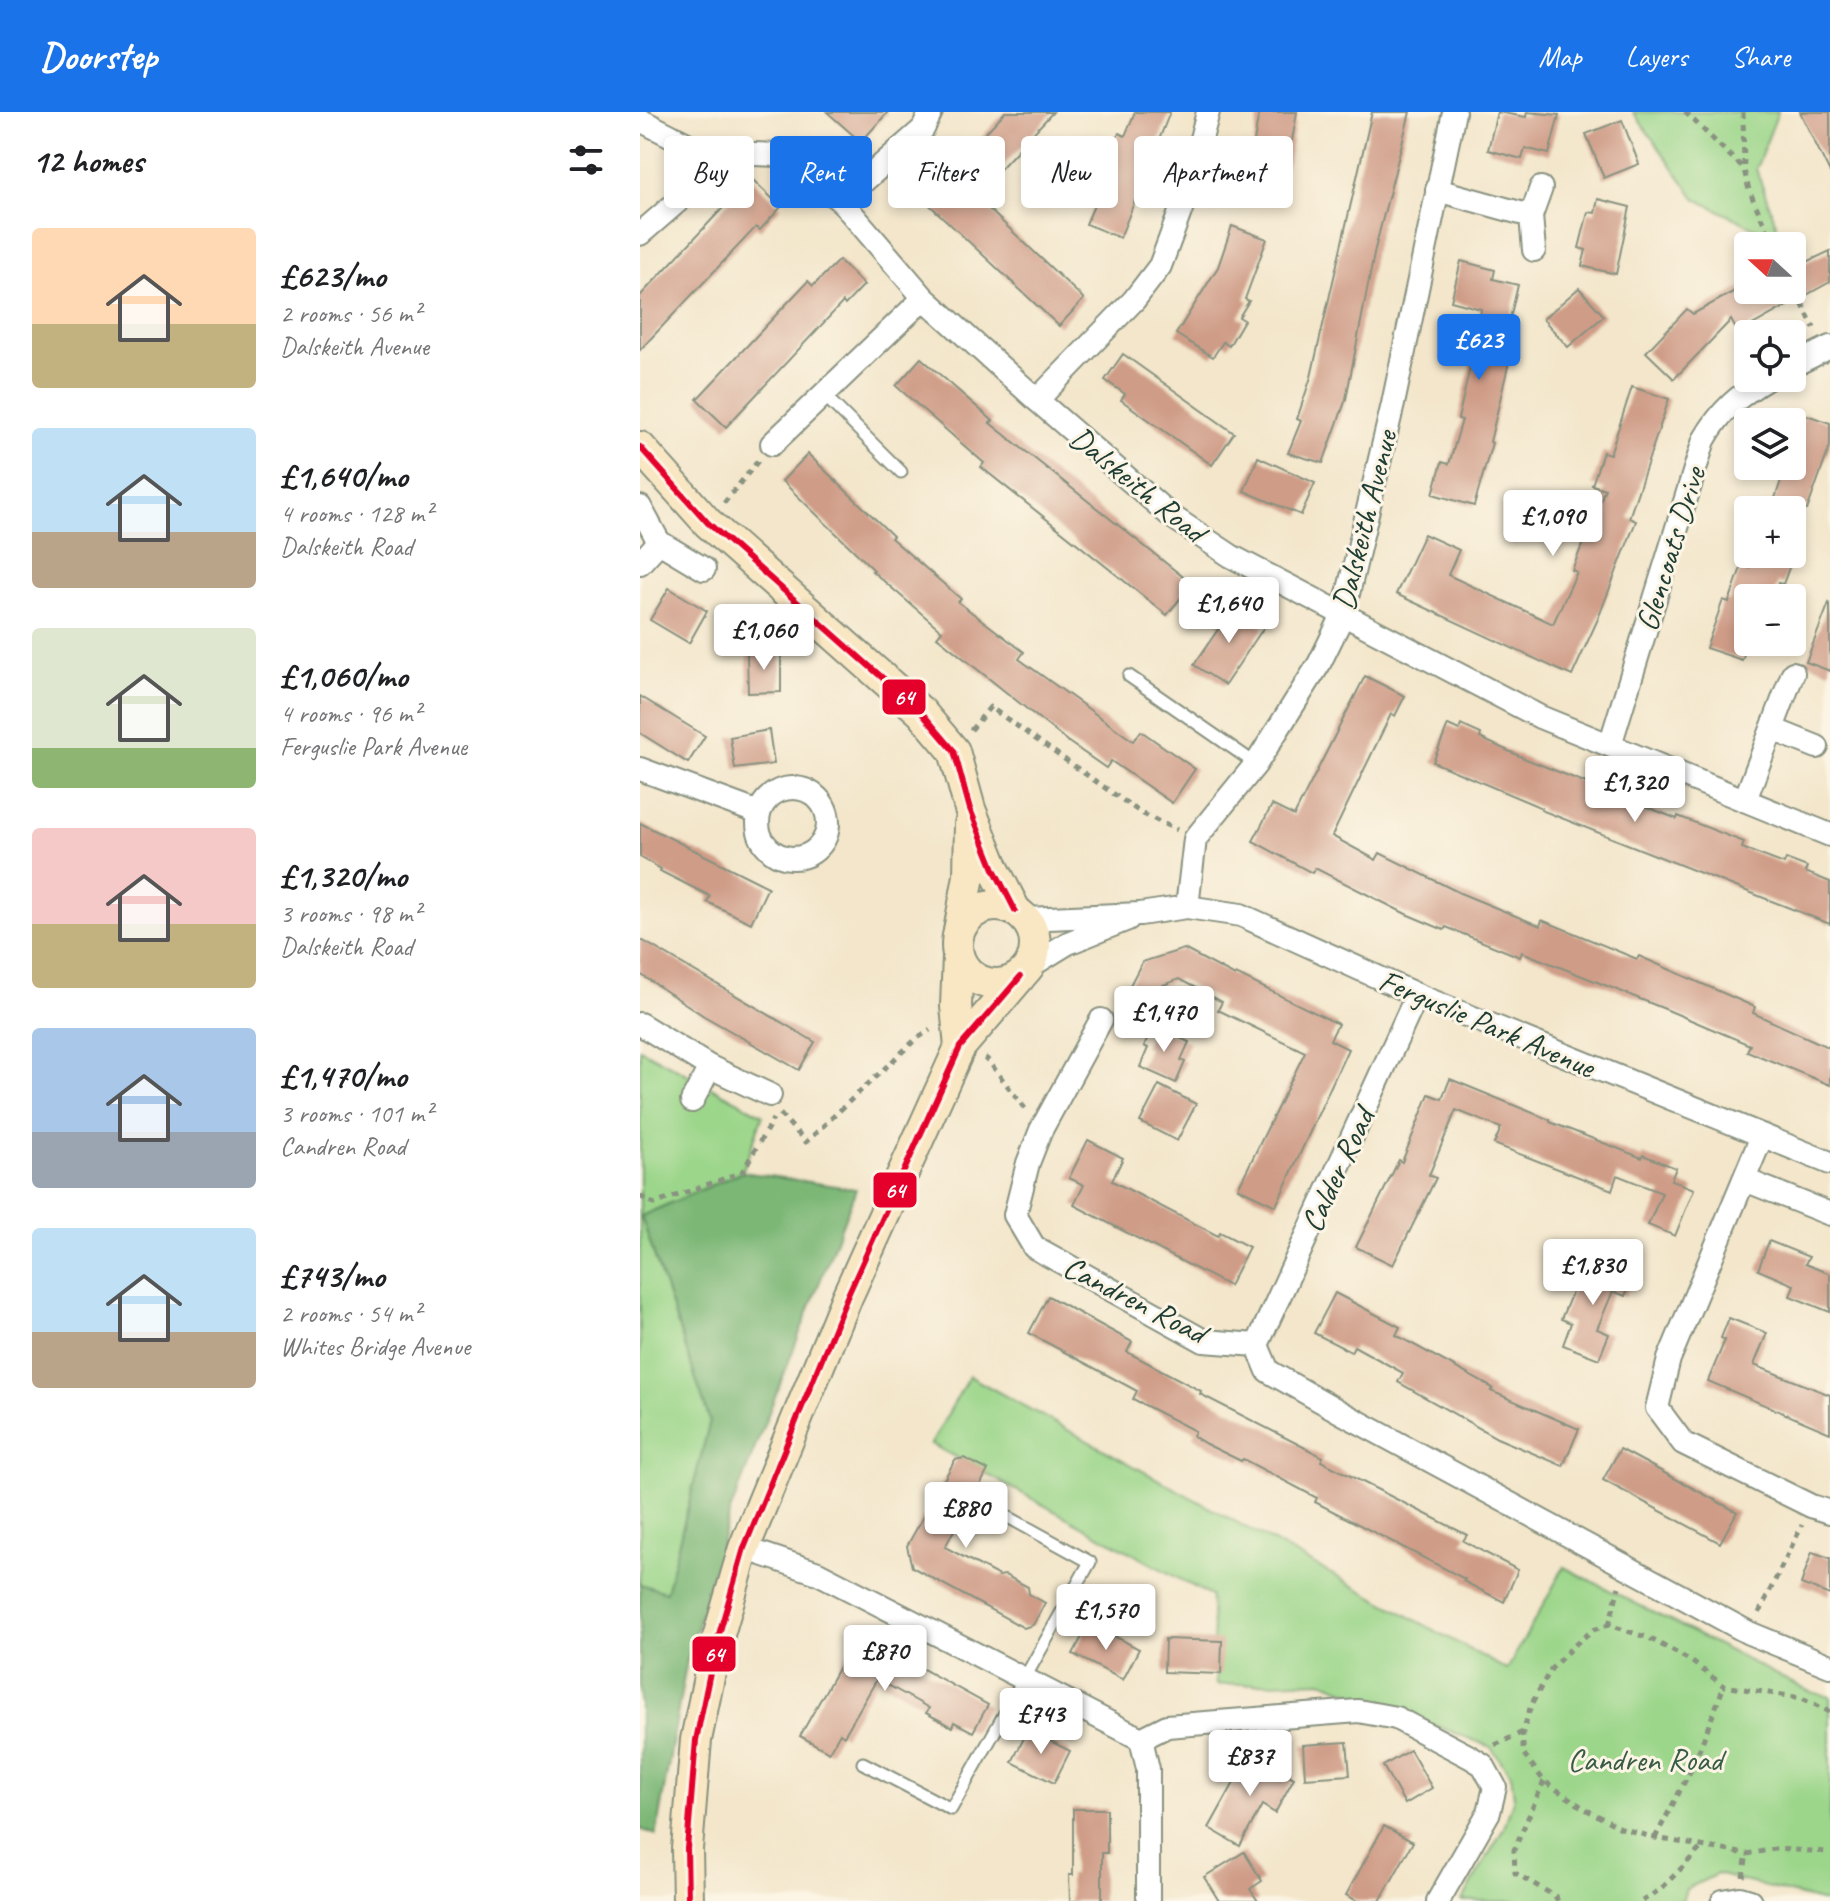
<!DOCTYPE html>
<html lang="en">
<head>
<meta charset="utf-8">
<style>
  :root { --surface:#fff; --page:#f2f2f2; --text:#202124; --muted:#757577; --accent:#1a73e8 }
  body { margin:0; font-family:Caveat,sans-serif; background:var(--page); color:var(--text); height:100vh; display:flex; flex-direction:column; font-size:30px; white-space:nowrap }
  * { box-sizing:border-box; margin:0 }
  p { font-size:26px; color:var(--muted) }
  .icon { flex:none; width:44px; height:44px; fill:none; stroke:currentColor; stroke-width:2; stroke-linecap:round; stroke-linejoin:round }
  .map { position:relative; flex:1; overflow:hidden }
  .drawer { display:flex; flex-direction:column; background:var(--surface); width:640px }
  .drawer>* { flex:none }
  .banner { position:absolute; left:24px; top:24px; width:760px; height:72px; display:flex; gap:16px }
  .needle { width:52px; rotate:291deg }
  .controls { position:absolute; left:1094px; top:120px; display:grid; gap:16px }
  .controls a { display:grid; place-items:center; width:72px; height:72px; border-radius:8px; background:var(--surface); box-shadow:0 4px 12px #0003; font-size:40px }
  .price { position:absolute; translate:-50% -68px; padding:0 18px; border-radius:8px; background:#fff; color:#222; font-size:26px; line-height:52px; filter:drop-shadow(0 2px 4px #0008) }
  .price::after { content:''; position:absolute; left:50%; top:48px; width:24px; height:18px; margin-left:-12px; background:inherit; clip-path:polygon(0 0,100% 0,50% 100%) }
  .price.active { background:var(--accent); color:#fff }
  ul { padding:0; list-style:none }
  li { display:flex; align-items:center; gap:24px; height:200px; padding:0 32px }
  li span { display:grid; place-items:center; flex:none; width:224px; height:160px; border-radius:8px; color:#555 }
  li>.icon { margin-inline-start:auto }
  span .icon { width:96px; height:96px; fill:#fffc; stroke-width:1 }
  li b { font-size:34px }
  h2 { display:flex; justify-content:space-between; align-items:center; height:96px; padding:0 32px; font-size:34px }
  .pill { padding:0 28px; border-radius:8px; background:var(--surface); box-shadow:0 4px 12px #0003; font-size:28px; line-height:72px }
  .pill.active { background:var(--accent); color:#fff }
  header { display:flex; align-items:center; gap:48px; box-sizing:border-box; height:112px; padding:0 40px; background:var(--accent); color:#fff }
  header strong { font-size:38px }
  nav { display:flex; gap:44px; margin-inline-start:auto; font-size:28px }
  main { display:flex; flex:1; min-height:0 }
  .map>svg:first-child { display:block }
</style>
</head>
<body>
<header>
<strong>Doorstep</strong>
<nav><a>Map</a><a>Layers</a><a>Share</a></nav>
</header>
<main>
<section class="drawer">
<h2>12 homes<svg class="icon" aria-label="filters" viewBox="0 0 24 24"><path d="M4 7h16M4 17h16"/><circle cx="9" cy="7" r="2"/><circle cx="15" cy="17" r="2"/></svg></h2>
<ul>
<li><span style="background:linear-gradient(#ffd9b3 60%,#c2b280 0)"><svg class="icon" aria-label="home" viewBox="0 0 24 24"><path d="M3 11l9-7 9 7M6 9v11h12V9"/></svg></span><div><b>£623/mo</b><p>2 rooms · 56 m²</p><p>Dalskeith Avenue</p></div></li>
<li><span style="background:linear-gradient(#bfe0f5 65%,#b9a48a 0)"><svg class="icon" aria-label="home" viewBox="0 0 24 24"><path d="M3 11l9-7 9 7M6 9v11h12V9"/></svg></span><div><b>£1,640/mo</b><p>4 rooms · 128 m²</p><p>Dalskeith Road</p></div></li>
<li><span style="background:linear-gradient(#dfe7d0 75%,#8fb573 0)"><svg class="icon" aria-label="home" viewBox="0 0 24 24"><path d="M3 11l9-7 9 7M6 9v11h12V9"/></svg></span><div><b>£1,060/mo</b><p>4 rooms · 96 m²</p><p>Ferguslie Park Avenue</p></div></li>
<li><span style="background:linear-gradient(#f6c9c9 60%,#c2b280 0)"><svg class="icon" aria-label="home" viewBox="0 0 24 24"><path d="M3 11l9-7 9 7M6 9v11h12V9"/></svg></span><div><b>£1,320/mo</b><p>3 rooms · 98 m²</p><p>Dalskeith Road</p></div></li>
<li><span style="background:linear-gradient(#a9c7e8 65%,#9aa5b1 0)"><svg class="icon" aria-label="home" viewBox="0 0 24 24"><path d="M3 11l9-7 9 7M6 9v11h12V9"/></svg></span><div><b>£1,470/mo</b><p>3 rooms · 101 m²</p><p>Candren Road</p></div></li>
<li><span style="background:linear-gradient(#bfe0f5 65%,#b9a48a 0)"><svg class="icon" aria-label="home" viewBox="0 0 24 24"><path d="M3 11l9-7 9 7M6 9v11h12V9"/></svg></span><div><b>£743/mo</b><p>2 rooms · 54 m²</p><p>Whites Bridge Avenue</p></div></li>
</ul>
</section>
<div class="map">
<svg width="1190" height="1789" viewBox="0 0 1190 1789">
  <rect width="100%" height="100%" fill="#fcf5e5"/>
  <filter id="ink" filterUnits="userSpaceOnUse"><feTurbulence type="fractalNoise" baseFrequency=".0125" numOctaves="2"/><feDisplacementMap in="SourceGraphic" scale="16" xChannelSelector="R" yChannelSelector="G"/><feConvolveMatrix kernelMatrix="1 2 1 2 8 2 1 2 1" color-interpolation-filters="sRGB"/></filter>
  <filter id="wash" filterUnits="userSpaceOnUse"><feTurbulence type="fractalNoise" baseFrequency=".006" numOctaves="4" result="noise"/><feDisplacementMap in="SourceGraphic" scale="32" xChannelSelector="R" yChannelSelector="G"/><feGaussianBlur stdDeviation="1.8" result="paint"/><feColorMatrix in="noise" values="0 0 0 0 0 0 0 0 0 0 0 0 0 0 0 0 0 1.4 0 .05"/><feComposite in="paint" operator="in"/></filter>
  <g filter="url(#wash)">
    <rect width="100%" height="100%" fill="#f3e6cb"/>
    <g fill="#9bd68a" stroke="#5d8a5f" stroke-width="2">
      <path d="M 993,0 L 1138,0 L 1116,57 L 1139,120 L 1130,124 L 1056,87 Z"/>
      <path d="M 0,937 L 123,1003 L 102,1060 L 1,1104 L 70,1309 L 26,1481 L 0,1472 Z"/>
      <path d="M 329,1264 L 867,1558 L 924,1455 L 1168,1579 L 1190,1585 L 1190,1789 L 1180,1789 L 1077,1762 L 1046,1777 L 1042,1789 L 822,1789 L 864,1716 L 874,1685 L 871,1663 L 851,1635 L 682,1569 L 576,1573 L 571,1484 L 291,1332 Z"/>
    </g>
    <path fill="#7cb776" stroke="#4e7a55" stroke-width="2" d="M 102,1060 L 216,1077 L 90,1400 L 46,1553 L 16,1723 L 0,1717 L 0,1472 L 26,1480 L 70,1309 L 1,1104 Z"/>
    <g id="blocks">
      <g fill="#cf9c87">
        <path d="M 187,0 L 248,0 L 221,30 Z"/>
        <path d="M 365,0 L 413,0 L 335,84 L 444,187 L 419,214 L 265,70 L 291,43 L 309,60 Z"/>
        <path d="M 495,0 L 530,0 L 480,126 L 446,112 L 464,70 L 458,68 L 479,21 L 485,24 Z"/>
        <path d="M 619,0 L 657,0 L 649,46 L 640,73 L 624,67 L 618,86 L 598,80 L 613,36 Z"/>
        <path d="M 732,0 L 770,0 L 735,137 L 706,287 L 683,351 L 648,341 L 661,309 L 657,307 L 671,265 Z"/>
        <path d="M 857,0 L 886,5 L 887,0 L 919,3 L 909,42 L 885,36 L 882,47 L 848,38 Z"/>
        <path d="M 1160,0 L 1190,0 L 1190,61 Z"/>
        <path d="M 982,8 L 999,52 L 964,66 L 946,22 Z"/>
        <path d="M 111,66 L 141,95 L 120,118 L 116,115 L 0,238 L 0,184 Z"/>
        <path d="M 958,87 L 990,95 L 976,162 L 942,154 L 946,138 L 939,136 L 948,100 L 955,101 Z"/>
        <path d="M 592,114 L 627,127 L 605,187 L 609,189 L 599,205 L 604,208 L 589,234 L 583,230 L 573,245 L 536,222 L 578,155 Z"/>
        <path d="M 1190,139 L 1190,170 L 1098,221 L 1091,208 L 1034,267 L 1006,240 L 1047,197 L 1053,202 L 1104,174 L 1106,178 L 1152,178 L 1152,157 Z"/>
        <path d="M 199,148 L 224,173 L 205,193 L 203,190 L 86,315 L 57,287 L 168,169 L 173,174 Z"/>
        <path d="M 821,149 L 855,158 L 853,167 L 878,173 L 861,244 L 873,233 L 850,330 L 852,331 L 834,394 L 793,382 L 802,350 L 809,352 L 822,308 L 818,307 L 842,205 L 840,205 L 841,197 L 811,189 Z"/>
        <path d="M 939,176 L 964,204 L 928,235 L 903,207 Z"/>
        <path d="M 483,242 L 594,321 L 572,353 L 481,288 L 485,282 L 465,268 Z"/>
        <path d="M 281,246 L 353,309 L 350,311 L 552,472 L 527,503 L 341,355 L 344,351 L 256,274 Z"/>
        <path d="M 992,275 L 1029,287 L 989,406 L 996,409 L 957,509 L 932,564 L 756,482 L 784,422 L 819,438 L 808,463 L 913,512 L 937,460 L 932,458 L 965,377 L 952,373 L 963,340 L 970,342 Z"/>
        <path d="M 1164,302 L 1190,311 L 1190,334 L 1167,398 L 1131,398 L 1146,354 L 1152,354 L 1152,337 Z"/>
        <path d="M 168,342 L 253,424 L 251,426 L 321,487 L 318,490 L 384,540 L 379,547 L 493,629 L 501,619 L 555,657 L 532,691 L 471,649 L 466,656 L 427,629 L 297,525 L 302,519 L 232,459 L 234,458 L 142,369 Z"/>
        <path d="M 618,345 L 675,371 L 661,403 L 604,379 Z"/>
        <path d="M 1114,442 L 1154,442 L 1143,472 L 1138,471 L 1132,486 L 1108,486 L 1108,530 L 1102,548 L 1066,536 L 1083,488 L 1089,490 L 1105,444 L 1108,444 L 1109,457 Z"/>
        <path d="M 29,476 L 67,499 L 49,531 L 10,508 Z"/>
        <path d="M 1189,491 L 1190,492 L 1190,559 L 1166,550 Z"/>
        <path d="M 589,492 L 624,515 L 585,573 L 554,553 L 581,513 L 577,511 Z"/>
        <path d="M 141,540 L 141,580 L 108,581 L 107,541 Z"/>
        <path d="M 725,564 L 765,584 L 755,604 L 751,602 L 692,724 L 736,748 L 740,741 L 820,781 L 900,814 L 902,808 L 997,847 L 999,844 L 1115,895 L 1113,901 L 1190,936 L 1190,973 L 1107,939 L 1110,933 L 1025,897 L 882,840 L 880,845 L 806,815 L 804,818 L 766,802 L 675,756 L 672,761 L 613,729 L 632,693 L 654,704 Z"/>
        <path d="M 0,584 L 65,624 L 48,651 L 0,621 Z"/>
        <path d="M 808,613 L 819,618 L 821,613 L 841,622 L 840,626 L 886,647 L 1037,707 L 1038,704 L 1104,730 L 1102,736 L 1144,752 L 1146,747 L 1167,755 L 1165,760 L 1190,770 L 1190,812 L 901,698 L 902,696 L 793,650 Z"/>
        <path d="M 129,618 L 134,652 L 95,657 L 90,625 Z"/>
        <path d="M 0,711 L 128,775 L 111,811 L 67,790 L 70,784 L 20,759 L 21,757 L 0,745 Z"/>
        <path d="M 0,827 L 175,930 L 159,958 L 64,904 L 0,862 Z"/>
        <path d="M 544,837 L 595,864 L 596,862 L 698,912 L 690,928 L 708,937 L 636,1094 L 598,1076 L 665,940 L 578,898 L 582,890 L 539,867 L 523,873 L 513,891 L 488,877 L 502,850 Z"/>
        <path d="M 513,914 L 549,930 L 541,948 L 545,950 L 536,971 L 500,955 L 508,936 L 504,934 Z"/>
        <path d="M 810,967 L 910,1008 L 910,1010 L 1002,1046 L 1003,1043 L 1036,1056 L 1031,1068 L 1054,1077 L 1035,1124 L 1008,1113 L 1022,1081 L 977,1063 L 972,1078 L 854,1032 L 861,1016 L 816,998 L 789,1063 L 796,1066 L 753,1153 L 716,1135 L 759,1048 L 762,1050 L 789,982 L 802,987 Z"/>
        <path d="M 519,973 L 556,992 L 537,1029 L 500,1010 Z"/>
        <path d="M 448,1028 L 483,1046 L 472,1069 L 578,1124 L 580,1120 L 609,1135 L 589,1174 L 434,1093 L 444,1073 L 429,1066 Z"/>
        <path d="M 1129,1129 L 1169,1145 L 1165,1152 L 1190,1162 L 1190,1200 L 1150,1184 L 1154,1173 L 1118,1158 Z"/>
        <path d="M 957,1148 L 994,1163 L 985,1184 L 973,1179 L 957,1217 L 969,1222 L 959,1247 L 923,1233 L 931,1211 L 921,1207 L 940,1161 L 950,1165 Z"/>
        <path d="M 695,1181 L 760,1215 L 756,1223 L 853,1276 L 851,1279 L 939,1317 L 923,1354 L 857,1326 L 758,1270 L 763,1261 L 714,1234 L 711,1240 L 674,1221 Z"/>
        <path d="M 408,1184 L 492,1230 L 487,1240 L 561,1279 L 560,1282 L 683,1345 L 681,1349 L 827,1423 L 823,1429 L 878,1458 L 864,1490 L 823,1469 L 825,1467 L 675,1390 L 677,1386 L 603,1347 L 601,1349 L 566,1332 L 553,1324 L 555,1319 L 493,1287 L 497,1279 L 389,1221 Z"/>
        <path d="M 1089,1206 L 1127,1221 L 1114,1253 L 1190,1283 L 1190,1321 L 1068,1269 L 1085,1228 L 1081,1226 Z"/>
        <path d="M 980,1337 L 1097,1400 L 1080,1431 L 963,1368 Z"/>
        <path d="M 324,1346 L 348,1358 L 338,1377 L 340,1384 L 329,1404 L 321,1405 L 305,1435 L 359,1464 L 365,1463 L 388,1475 L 389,1482 L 405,1491 L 393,1513 L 384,1516 L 272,1455 L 267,1434 L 315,1348 Z"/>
        <path d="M 1172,1440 L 1190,1446 L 1190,1483 L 1161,1472 Z"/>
        <path d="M 449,1511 L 499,1537 L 483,1568 L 433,1542 Z"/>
        <path d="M 218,1521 L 348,1593 L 333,1620 L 314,1610 L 312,1615 L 286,1601 L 289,1596 L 237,1567 L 204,1624 L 200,1621 L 189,1640 L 160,1624 Z"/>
        <path d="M 525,1527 L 582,1529 L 581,1562 L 524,1560 Z"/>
        <path d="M 388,1618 L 430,1639 L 414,1671 L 372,1650 Z"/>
        <path d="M 707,1630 L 710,1663 L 665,1666 L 663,1633 Z"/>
        <path d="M 770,1638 L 792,1676 L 765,1692 L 743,1654 Z"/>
        <path d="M 610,1642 L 654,1666 L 635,1701 L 622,1693 L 600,1734 L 569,1716 Z"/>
        <path d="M 433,1697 L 467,1697 L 467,1741 L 462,1741 L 462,1789 L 430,1789 L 429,1763 L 433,1763 Z"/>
        <path d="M 744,1714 L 773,1730 L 740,1789 L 717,1789 L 706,1783 Z"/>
        <path d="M 604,1740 L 622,1769 L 610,1777 L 618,1789 L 579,1789 L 564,1765 Z"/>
      </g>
    </g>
  </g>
  <g filter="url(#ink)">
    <use href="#blocks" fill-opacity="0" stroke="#899280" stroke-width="2"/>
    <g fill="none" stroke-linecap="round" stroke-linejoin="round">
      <g stroke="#899280" stroke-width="15">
        <g id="lane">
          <path d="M 183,282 L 261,360"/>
          <path d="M 489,564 L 616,652"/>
          <path d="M 223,1651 L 311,1697 L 450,1450 L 368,1405"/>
        </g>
      </g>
      <g stroke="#899280" stroke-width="26">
        <g id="street">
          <path d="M 0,8 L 63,40 L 139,43 L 201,89 L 284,186 L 397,288 L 531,404 L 591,444 L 900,605 L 1190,723"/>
          <path d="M 797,78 L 891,104"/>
          <path d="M 201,89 L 283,17 L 291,0"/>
          <path d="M 0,122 L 59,71 L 63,40"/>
          <path d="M 894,138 L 891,104 L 901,76"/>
          <path d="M 1152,254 L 1190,235"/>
          <path d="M 397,288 L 494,188 L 520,154 L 546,84 L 568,0"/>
          <path d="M 132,332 L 284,186"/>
          <path d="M 19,430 L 64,457"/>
          <path d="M 0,451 L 19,430 L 0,395"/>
          <path d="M 1132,617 L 1177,635"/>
          <path d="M 970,633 L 1064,328 C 1081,298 1098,284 1128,266"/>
          <path d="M 0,657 L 119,701"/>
          <circle cx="153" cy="711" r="35"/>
          <path d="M 1105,688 L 1153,561"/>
          <path d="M 547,795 L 555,727 L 616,652 L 679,552 L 703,503 L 753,292 L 814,0"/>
          <path d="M 386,807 L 500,802 L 547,795 L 601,803 L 777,883 L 1190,1051"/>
          <path d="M 389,855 L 428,831 L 488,807"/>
          <path d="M 461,908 L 401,1018 L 388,1051 L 375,1103 L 394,1135 L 564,1229 L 617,1233 L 628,1259 L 702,1301 L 1109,1521 L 1190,1554"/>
          <path d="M 0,912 L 70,955 L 130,983"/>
          <path d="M 52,989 L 70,955"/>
          <path d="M 1122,1024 L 1029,1247 L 1017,1296 L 1043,1331 L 1171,1394 L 1190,1400"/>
          <path d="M 1105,1068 L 1190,1102"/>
          <path d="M 617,1233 L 777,883"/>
          <path d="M 104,1436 L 178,1461 L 501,1627 L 508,1657 L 508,1789"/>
          <path d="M 501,1627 L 527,1614 L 718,1599 L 756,1606 L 830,1645 L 843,1653 L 855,1675 L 849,1700 L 798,1789"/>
          <path d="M 1083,1789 L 1100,1786 L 1110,1789"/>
        </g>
      </g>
      <g stroke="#899280" stroke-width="34">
        <g id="secondary">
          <path d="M 0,335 L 68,411 L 281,600 L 314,639 L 330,697 L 354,757 L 375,798"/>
          <circle cx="356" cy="833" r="39"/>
          <path d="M 319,819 L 329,764 L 330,712"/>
          <path d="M 318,844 L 316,894 L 320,935"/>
          <path d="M 48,1789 L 47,1737 L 56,1628 L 75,1536 L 104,1436 L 207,1185 L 320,935 L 380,865"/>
        </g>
      </g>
      <g stroke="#899280" stroke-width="5" stroke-dasharray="6 6" stroke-linecap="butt">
        <path d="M 1045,0 L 1104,57"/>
        <path d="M 1103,0 L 1104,58 L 1109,78 L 1134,134"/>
        <path d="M 1152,170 L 1174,216"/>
        <path d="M 84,391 L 118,349"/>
        <path d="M 331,618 L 350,595 L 501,701 L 537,718"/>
        <path d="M 345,950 L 347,947 L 387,999"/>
        <path d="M 140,1002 L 166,1030 L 276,927 L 290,918"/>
        <path d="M 0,1084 L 14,1092 L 102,1060 L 133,1007"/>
        <path d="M 1119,1501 L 1162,1413"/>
        <path d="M 969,1513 L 979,1475"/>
        <path d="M 1190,1600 L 1162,1586 L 1084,1574 L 1051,1549 L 1009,1526 L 969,1513 L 953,1518 L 932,1535 L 911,1557 L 891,1593 L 883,1620 L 883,1641 L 904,1669 L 945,1697 L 981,1716 L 1015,1726 L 1107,1742 L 1135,1737 L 1190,1740"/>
        <path d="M 855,1633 L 883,1620"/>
        <path d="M 904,1669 L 874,1738 L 875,1761 L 915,1784 L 918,1789"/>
        <path d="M 1015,1726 L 1053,1654 L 1084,1574"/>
        <path d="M 1103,1765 L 1107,1742"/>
        <path d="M 1002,1789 L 1021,1777 L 1063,1734"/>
      </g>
      <use href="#lane" stroke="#fff" stroke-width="11"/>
      <use href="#street" stroke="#fff" stroke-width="22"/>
      <use href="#secondary" stroke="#f9e7c3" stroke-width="30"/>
      <g stroke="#fcf5e5" stroke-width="12">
        <g id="bus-1">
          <path d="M 0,335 L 68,411 L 281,600 L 314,639 L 330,697 L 354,757 L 375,798"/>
          <path d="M 48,1789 L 47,1737 L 56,1628 L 75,1536 L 104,1436 L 207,1185 L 320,935 L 380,865"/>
        </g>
      </g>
      <use href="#bus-1" stroke="#e4002b" stroke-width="6"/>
    </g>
  </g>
  <g text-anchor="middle" stroke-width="6" stroke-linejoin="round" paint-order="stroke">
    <g font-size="32" fill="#1f3d34" stroke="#fcf5e5">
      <text transform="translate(498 372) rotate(39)" y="11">Dalskeith Road</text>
      <text transform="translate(724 408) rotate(-76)" y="11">Dalskeith Avenue</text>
      <text transform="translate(1030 437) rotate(-73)" y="11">Glencoats Drive</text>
      <text transform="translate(847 911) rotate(23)" y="11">Ferguslie Park Avenue</text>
      <text transform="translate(697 1058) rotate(-65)" y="11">Calder Road</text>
      <text transform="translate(495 1187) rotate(27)" y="11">Candren Road</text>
    </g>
    <g font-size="32" fill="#385c45" stroke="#fcf5e5">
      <text x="1005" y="1658">Candren Road</text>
    </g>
  </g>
  <g stroke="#fcf5e5" stroke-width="3">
    <rect x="241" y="566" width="46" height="38" rx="8" fill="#e4002b"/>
    <rect x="232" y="1059" width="46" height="38" rx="8" fill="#e4002b"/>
    <rect x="51" y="1523" width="46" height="38" rx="8" fill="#e4002b"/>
  </g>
  <g font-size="22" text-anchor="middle" font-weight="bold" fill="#fff">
    <text x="264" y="593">64</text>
    <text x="255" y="1086">64</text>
    <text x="74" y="1550">64</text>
  </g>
</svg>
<div class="controls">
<a><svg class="needle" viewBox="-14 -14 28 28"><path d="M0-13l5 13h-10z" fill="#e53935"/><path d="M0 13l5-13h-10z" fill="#757577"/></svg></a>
<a><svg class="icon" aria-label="locate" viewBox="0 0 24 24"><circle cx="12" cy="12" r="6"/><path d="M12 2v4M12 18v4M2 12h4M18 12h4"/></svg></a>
<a><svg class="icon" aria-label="layers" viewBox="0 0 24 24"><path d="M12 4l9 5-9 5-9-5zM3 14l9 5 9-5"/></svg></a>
<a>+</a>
<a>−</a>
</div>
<b class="price active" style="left:839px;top:270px">£623</b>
<b class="price" style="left:913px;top:446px">£1,090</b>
<b class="price" style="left:589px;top:533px">£1,640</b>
<b class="price" style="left:124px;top:560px">£1,060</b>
<b class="price" style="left:995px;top:712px">£1,320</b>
<b class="price" style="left:524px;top:942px">£1,470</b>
<b class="price" style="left:953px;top:1195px">£1,830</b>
<b class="price" style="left:326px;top:1438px">£880</b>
<b class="price" style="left:466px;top:1540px">£1,570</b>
<b class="price" style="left:245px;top:1581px">£870</b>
<b class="price" style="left:401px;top:1644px">£743</b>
<b class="price" style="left:610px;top:1686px">£837</b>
<div class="banner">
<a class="pill">Buy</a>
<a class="pill active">Rent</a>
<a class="pill">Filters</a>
<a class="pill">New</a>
<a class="pill">Apartment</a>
</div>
</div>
</main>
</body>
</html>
